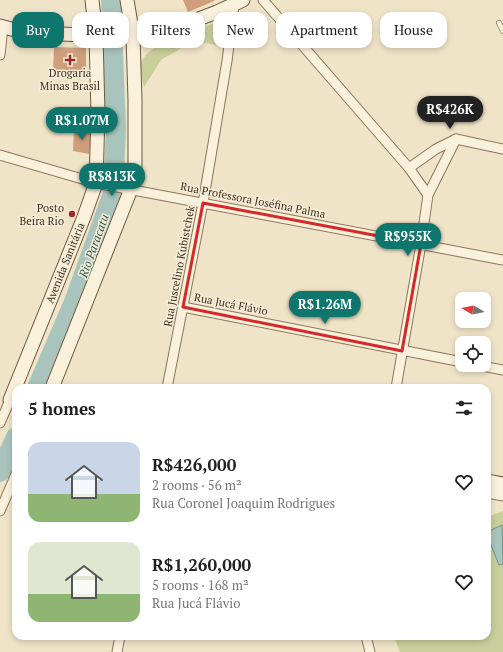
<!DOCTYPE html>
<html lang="en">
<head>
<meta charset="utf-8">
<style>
  :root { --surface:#fff; --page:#f2f2f2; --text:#202124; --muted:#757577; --accent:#0f766e }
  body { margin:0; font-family:"PT Serif",serif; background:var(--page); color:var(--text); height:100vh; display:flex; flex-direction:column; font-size:15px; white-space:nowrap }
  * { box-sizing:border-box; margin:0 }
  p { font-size:13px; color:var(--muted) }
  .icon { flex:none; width:22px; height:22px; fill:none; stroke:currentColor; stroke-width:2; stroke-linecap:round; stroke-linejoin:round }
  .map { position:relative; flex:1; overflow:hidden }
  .panel { position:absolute; left:12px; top:384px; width:479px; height:256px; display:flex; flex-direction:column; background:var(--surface); border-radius:12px; box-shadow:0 2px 6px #0003 }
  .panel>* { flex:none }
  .top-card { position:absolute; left:12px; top:12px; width:479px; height:36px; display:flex; gap:8px }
  .needle { width:26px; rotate:280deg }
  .fabs { position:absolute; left:455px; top:292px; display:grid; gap:8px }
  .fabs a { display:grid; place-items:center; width:36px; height:36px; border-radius:8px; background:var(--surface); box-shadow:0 2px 6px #0003; font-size:20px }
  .price { position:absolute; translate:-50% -34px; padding:0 9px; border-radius:14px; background:var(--accent); color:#fff; font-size:13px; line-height:26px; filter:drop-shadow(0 1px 2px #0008) }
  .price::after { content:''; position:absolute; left:50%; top:24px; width:12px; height:9px; margin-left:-6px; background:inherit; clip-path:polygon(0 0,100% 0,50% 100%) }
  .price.active { background:#222; color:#fff }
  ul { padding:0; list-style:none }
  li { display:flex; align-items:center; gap:12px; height:100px; padding:0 16px }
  li span { display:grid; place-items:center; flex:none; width:112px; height:80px; border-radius:12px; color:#555 }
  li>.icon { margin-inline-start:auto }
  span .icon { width:48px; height:48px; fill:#fffc; stroke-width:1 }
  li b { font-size:17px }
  h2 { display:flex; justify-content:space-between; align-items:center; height:48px; padding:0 16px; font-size:17px }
  .tag { padding:0 14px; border-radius:12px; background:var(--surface); box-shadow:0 2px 6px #0003; font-size:14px; line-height:36px }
  .tag.active { background:var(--accent); color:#fff }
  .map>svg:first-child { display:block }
</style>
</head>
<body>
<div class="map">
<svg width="503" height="652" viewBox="0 0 503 652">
  <rect width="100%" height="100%" fill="#f0e4c8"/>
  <g fill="#c9cf9b">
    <path d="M 221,20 L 227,25 L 219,46 L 207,43 L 192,42 L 161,60 L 144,87 C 139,67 136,62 154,48 Z"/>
    <path d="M 503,511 L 503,652 L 400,652 L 394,636 L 487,636 L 487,517 Z"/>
  </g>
  <path fill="#a9c4bc" stroke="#6f938a" d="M 502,525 L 503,564 L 499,565 L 487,535 L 487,532 Z"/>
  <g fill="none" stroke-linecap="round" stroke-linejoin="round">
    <g stroke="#a9c4bc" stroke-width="20">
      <path d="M 37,388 L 74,302 L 113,193 L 116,129 L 111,0"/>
      <path d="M 0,472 L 16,437"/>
    </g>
  </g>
  <g fill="#cf9f7d">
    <path d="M 183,0 L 214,0 L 214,1 L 188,12 Z"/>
    <path d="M 54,47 L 86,48 L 86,76 L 53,72 Z"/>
    <path d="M 74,128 L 92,130 L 89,154 L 73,151 Z"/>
  </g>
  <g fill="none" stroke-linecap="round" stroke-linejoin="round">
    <g stroke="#8d765c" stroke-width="6">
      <path id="lane" d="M 499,23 L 503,31"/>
    </g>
    <g stroke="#8d765c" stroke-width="11">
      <g id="street">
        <path d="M 263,0 L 409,168 L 428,195"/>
        <path d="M 0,55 L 3,27"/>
        <path d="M 0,155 L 96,183 L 503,260"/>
        <path d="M 409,168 L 436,149 L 456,139 L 503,149"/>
        <path d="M 183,307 L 462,362"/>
        <path d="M 477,365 L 503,370"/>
        <path d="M 167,388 L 203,203 L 227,61 L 234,5"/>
        <path d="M 396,388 L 421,244 L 428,195 L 456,139"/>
        <path d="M 0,423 L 10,400"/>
        <path d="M 0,511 L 16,474"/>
        <path d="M 366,636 L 370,652"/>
        <path d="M 117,652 L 120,636"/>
      </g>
    </g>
    <g stroke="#6f573f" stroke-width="15">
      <g id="secondary">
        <path d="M 0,26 L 19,31 L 38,33 L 130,37 L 193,21 L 217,12 L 243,0"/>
        <path d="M 52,388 L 131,189 L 135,175 L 135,100 L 133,36 L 127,0"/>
        <path d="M 10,400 L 84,217 L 96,183 L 98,113 L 96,36 L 92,0"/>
        <path d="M 487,481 L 503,484"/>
        <path d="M 487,491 L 503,494"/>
      </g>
    </g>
    <use href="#lane" stroke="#faf1dc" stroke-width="4.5"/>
    <use href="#street" stroke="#faf1dc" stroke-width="9"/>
    <use href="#secondary" stroke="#faf1dc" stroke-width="13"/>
  </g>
  <path fill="none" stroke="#d62828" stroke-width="3" stroke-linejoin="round" d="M 203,203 L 421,244 L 402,351 L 183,307 Z"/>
  <g fill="#9e2a2b" stroke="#f7eed8" stroke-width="1.5">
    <path d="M68 54h4v4h4v4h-4v4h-4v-4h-4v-4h4z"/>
    <circle cx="72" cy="214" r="4"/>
  </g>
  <g text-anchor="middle" stroke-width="3" stroke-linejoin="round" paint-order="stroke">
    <g font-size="11" fill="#3d2e20" stroke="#f7eed8">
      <text x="70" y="77">Drogaria<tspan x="70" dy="13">Minas Brasil</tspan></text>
      <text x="64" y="212" text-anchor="end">Posto<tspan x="64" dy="13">Beira Rio</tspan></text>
    </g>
    <g font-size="11" fill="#3d2e20" stroke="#f7eed8">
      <text transform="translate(253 200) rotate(11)" y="4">Rua Professora Joséfina Palma</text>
      <text transform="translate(65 263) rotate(-68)" y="4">Avenida Sanitária</text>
      <text transform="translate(179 266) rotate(-79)" y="4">Rua Juscelino Kubistchek</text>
      <text transform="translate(231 304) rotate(11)" y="4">Rua Jucá Flávio</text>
    </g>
    <g font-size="12" font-style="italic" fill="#2f5d5a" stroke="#f7eed8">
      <text transform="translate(94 246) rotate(-70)" y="4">Rio Paracatu</text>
    </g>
  </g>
</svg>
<div class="fabs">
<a><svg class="needle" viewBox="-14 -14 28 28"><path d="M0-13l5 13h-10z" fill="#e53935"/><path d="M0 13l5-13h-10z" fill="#757577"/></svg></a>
<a><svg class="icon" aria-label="locate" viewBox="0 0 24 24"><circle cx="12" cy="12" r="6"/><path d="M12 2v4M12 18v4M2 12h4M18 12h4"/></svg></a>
</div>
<b class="price active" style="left:450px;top:130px">R$426K</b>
<b class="price" style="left:82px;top:141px">R$1.07M</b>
<b class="price" style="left:112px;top:197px">R$813K</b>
<b class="price" style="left:408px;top:257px">R$955K</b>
<b class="price" style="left:325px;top:325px">R$1.26M</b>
<div class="top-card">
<a class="tag active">Buy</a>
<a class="tag">Rent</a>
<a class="tag">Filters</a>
<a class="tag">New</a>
<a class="tag">Apartment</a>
<a class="tag">House</a>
</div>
<section class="panel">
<h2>5 homes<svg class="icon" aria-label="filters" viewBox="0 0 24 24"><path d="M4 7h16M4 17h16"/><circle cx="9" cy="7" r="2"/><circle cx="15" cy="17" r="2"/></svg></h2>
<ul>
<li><span style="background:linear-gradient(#c9d6e8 65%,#8fb573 0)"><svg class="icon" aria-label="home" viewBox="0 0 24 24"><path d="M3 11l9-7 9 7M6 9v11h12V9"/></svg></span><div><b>R$426,000</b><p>2 rooms · 56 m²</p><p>Rua Coronel Joaquim Rodrigues</p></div><svg class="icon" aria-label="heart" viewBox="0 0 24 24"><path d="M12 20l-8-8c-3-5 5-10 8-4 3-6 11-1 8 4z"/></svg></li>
<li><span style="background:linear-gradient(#dfe7d0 65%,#8fb573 0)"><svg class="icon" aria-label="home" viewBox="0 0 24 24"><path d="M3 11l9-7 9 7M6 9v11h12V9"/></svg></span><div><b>R$1,260,000</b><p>5 rooms · 168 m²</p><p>Rua Jucá Flávio</p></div><svg class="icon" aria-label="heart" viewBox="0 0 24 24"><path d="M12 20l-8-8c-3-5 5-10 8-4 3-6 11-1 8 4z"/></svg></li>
</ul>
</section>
</div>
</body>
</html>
